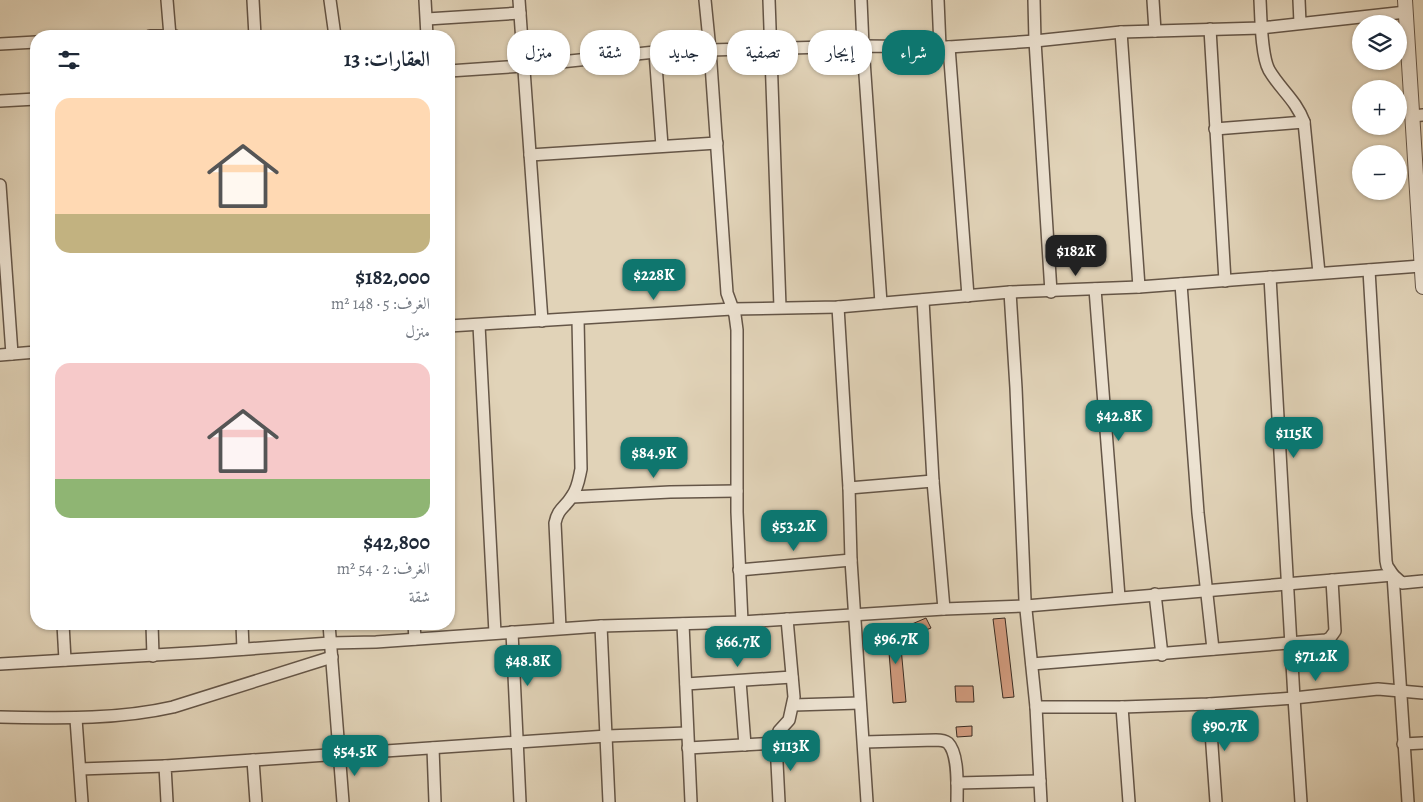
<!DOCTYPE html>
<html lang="ar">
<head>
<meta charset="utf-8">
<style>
  :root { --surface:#fff; --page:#f2f2f3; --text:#1f2937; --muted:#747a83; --accent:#0f766e }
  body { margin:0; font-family:Alegreya,Amiri,serif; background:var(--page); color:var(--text); direction:rtl; height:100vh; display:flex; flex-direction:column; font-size:19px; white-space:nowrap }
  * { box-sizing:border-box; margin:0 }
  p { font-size:16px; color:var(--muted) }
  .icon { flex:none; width:28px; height:28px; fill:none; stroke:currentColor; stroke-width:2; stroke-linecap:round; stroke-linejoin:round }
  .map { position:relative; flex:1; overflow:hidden; direction:ltr }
  .side { position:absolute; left:30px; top:30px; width:425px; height:600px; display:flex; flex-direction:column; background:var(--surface); border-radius:20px; box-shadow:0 1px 4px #0004; direction:rtl }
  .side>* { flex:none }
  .guide { position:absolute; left:470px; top:30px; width:475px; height:45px; direction:rtl; display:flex; gap:10px }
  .buttons { position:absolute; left:1352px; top:15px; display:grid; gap:10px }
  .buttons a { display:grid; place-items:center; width:55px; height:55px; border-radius:50%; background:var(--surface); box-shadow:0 1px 4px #0004; font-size:25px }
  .price { position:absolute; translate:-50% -42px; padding:0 11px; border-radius:10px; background:var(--accent); color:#fff; font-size:16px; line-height:32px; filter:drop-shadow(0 1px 2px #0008) }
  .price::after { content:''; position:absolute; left:50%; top:30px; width:15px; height:11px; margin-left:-8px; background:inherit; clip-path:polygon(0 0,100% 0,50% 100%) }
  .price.on { background:#222; color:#fff }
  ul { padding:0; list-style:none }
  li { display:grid; align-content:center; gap:10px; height:265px; padding:0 25px }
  li span { display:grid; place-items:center; height:155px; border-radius:15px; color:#555 }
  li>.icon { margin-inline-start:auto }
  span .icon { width:90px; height:90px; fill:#fffc; stroke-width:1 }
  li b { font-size:21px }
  h2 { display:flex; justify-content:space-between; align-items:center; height:60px; padding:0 25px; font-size:21px }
  .pill { padding:0 18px; border-radius:20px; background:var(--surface); box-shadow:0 1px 4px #0004; font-size:18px; line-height:45px }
  .pill.on { background:var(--accent); color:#fff }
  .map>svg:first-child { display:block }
</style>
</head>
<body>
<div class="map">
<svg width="1423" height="802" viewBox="0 0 1423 802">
  <rect width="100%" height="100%" fill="#e1d3b8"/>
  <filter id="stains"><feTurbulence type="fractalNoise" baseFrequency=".004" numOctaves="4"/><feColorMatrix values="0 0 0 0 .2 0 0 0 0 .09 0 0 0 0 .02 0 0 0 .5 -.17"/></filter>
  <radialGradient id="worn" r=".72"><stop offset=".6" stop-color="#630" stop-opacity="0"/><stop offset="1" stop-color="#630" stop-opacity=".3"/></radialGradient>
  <g fill="#d09a7d" stroke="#3a2b21">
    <path d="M 926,618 L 931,628 L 916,634 L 912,624 Z"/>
    <path d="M 1005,618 L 1014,697 L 1003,698 L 993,619 Z"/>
    <path d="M 899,626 L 906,702 L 893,703 L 887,627 Z"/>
    <path d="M 955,686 L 973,686 L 974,702 L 956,702 Z"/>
    <path d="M 972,726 L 972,736 L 957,737 L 956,727 Z"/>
  </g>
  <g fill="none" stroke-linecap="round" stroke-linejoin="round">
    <g stroke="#645547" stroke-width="14">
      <g id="minor">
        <path d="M 167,0 L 170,36"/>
        <path d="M 253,0 L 255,36"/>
        <path d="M 330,0 L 335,36"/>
        <path d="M 425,0 L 427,36"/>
        <path d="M 519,0 L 542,321"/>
        <path d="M 705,0 L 710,50 L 727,293 L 735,315 L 737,330 L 737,512 L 742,622"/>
        <path d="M 769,0 L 780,307"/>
        <path d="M 861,0 L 863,46 L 881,303"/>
        <path d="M 938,0 L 940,47"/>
        <path d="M 1034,0 L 1035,41 L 1051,292"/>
        <path d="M 1153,0 L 1155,31"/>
        <path d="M 1260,0 C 1261,17 1261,55 1269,70 C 1280,89 1296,100 1304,122 L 1319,273"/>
        <path d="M 1299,0 L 1300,23"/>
        <path d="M 427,19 L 520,13"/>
        <path d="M 1210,29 L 1225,281"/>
        <path d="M 1121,32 L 1139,287"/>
        <path d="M 150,36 L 175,36"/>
        <path d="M 0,44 L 36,42"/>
        <path d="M 949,47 L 968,296"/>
        <path d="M 655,52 L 662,146"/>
        <path d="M 449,71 L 523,66 L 655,52 L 710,50 L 863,46 L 949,47 L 1035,41 L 1121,32 L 1261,28 L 1406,12"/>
        <path d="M 0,101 L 36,99"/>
        <path d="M 1412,116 L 1423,115"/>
        <path d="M 1215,129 L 1304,122"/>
        <path d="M 530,155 L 717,143"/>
        <path d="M 0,185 L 12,354"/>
        <path d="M 1369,270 L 1386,561 L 1387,566 L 1393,575 L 1408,802"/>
        <path d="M 1270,277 L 1294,698 L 1301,802"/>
        <path d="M 1181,284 L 1198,513 L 1213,649"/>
        <path d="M 1095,289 L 1119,597"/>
        <path d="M 1010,292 L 1016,388 L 1025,600 L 1036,707 L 1041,802"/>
        <path d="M 923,300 L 933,481 L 944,609"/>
        <path d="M 838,307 L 849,488 L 851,560 L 867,802"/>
        <path d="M 479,325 L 495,633"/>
        <path d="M 449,326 L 732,309 L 838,307 L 1010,292 L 1139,287 L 1421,266"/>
        <path d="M 0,355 L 36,352"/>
        <path d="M 849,488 L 933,481"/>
        <path d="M 572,497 L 670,492 L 737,491"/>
        <path d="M 739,570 L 851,560"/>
        <path d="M 1155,594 L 1162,655"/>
        <path d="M 63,624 L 65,660"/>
        <path d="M 152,624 L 153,656"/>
        <path d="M 242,624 L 243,649"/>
        <path d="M 329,624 L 343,802"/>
        <path d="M 414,624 L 415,639"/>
        <path d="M 683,624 L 691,802"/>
        <path d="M 601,626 L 609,802"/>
        <path d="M 560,628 L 555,523 C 558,508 565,508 572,496 C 578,488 579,478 581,469 L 578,319"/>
        <path d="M 512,632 L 520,802"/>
        <path d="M 0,664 L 206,652 L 330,643 L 376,642 L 601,626 L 742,622 L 944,609 L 1026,606 L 1393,575 L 1402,583 L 1423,581"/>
        <path d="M 1032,664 L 1326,640 L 1330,638 L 1335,631 L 1332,580"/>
        <path d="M 740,681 L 745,745"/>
        <path d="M 686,684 L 792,677"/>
        <path d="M 1209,704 L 1216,802"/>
        <path d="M 793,705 L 860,703"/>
        <path d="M 1036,707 L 1122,707 L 1209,704 L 1294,698 L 1378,689 L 1423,693"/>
        <path d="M 1122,707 L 1129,802"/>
        <path d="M 0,717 C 58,718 116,720 173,707 L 332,657"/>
        <path d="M 76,719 L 82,802"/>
        <path d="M 864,742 L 936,740 C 940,740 944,740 948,743 C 959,754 957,787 957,802"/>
        <path d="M 1403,744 L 1423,743"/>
        <path d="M 433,748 L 435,802"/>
        <path d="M 688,748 L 776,743"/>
        <path d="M 253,760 L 256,802"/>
        <path d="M 80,769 L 165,766"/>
        <path d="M 957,783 L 1040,781"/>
        <path d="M 167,802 L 165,766 L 607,736 L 687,733"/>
        <path d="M 779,802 L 776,743 L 779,731 L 789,720 L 794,697 L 787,619"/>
      </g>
    </g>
    <g stroke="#645547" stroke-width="16">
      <path id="tertiary" d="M 1405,0 L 1423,287"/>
    </g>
    <use href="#minor" stroke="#ece2d1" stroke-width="11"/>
    <use href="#tertiary" stroke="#ece2d1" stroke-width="14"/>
  </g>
  <rect width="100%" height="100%" filter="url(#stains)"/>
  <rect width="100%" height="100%" fill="url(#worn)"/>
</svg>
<div class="buttons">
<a><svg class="icon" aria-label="layers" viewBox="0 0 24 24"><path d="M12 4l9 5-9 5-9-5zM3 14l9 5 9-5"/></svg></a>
<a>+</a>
<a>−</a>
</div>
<b class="price on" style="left:1076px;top:277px">$182K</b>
<b class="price" style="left:654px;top:301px">$228K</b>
<b class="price" style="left:1119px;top:442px">$42.8K</b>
<b class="price" style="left:1294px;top:459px">$115K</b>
<b class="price" style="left:654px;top:479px">$84.9K</b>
<b class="price" style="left:794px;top:552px">$53.2K</b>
<b class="price" style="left:896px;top:665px">$96.7K</b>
<b class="price" style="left:738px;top:668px">$66.7K</b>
<b class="price" style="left:1316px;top:682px">$71.2K</b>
<b class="price" style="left:528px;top:687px">$48.8K</b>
<b class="price" style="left:1225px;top:752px">$90.7K</b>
<b class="price" style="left:791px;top:772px">$113K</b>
<b class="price" style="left:355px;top:777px">$54.5K</b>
<div class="guide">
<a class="pill on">شراء</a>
<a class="pill">إيجار</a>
<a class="pill">تصفية</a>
<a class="pill">جديد</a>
<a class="pill">شقة</a>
<a class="pill">منزل</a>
</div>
<section class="side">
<h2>العقارات: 13<svg class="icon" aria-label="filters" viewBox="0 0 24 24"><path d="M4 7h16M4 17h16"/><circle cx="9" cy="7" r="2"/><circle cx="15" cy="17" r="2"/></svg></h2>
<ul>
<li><span style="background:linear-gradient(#ffd9b3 75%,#c2b280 0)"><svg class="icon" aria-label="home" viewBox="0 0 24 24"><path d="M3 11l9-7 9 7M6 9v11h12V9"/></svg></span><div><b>$182,000</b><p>الغرف: 5 · 148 m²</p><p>منزل</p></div></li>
<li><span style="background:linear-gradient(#f6c9c9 75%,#8fb573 0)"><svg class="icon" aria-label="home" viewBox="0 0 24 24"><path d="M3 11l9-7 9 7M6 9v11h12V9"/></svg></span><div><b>$42,800</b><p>الغرف: 2 · 54 m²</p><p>شقة</p></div></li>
</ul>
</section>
</div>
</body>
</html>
